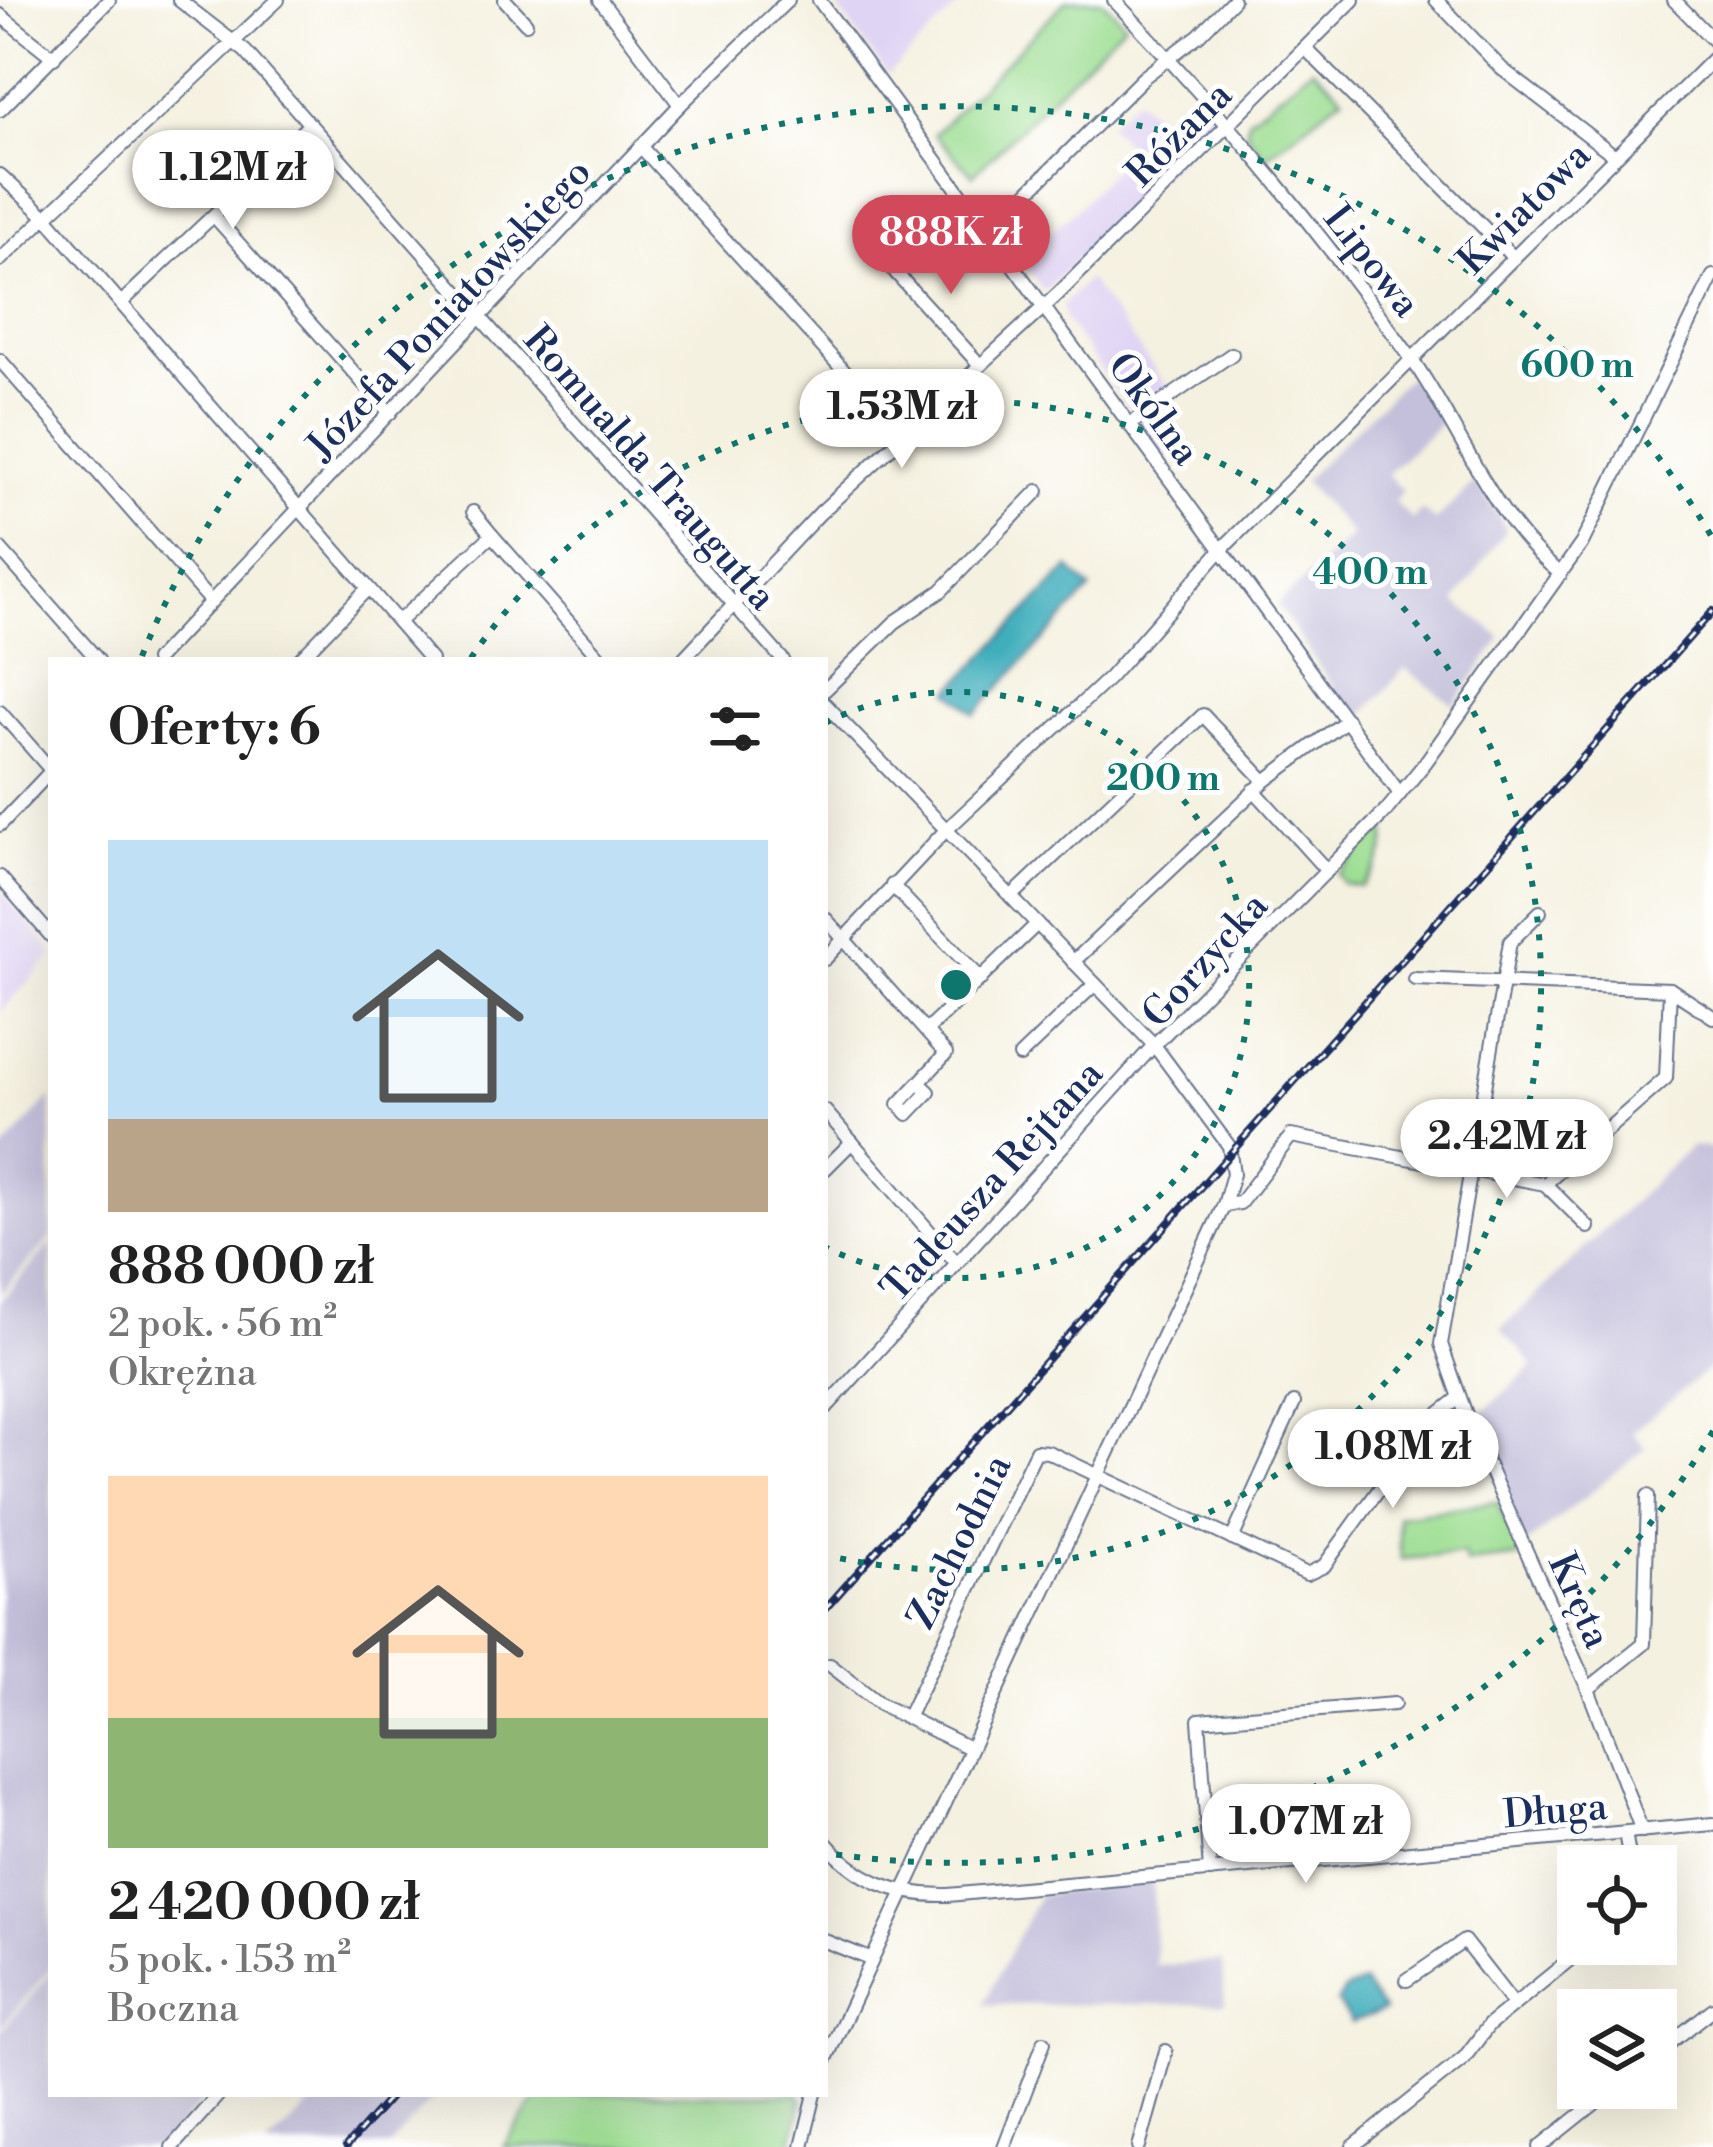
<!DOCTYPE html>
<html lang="pl">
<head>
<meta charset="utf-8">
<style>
  :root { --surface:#fff; --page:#f2f2f2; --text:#222; --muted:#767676; --accent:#d1495b }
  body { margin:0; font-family:"Libre Bodoni",serif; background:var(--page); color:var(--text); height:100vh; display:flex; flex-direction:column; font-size:45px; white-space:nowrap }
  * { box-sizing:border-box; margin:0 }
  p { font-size:39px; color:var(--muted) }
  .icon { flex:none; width:66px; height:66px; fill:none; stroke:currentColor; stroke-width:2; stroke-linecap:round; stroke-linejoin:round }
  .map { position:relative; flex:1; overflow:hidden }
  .panel { position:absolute; left:48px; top:657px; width:780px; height:1440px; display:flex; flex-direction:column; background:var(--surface); border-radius:0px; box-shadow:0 12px 48px #0002 }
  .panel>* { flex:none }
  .buttons { position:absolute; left:1557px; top:1845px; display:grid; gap:24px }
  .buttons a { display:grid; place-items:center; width:120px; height:120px; border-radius:0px; background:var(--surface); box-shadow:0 12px 48px #0002; font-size:60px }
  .price { position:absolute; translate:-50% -102px; padding:0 27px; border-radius:42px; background:#fff; color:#222; font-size:39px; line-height:78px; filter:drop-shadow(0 3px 6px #0008) }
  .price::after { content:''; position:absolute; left:50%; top:72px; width:36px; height:27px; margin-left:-18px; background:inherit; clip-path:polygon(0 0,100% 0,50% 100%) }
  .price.on { background:var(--accent); color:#fff }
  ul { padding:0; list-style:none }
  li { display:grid; align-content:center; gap:24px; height:636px; padding:0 60px }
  li span { display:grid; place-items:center; height:372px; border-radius:0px; color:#555 }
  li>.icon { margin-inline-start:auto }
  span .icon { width:216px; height:216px; fill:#fffc; stroke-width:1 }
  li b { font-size:51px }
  h2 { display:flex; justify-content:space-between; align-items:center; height:144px; padding:0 60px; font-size:51px }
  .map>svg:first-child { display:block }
</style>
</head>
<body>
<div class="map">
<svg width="1713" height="2147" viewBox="0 0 1713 2147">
  <rect width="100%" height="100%" fill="#fff"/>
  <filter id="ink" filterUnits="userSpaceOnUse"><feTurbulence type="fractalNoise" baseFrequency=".00833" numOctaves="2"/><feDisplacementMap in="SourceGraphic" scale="24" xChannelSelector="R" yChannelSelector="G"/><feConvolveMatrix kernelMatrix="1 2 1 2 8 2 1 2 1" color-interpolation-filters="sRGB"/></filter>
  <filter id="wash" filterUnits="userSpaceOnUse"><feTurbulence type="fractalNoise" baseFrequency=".004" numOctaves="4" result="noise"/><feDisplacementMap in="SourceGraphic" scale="48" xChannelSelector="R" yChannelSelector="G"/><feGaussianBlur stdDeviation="2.7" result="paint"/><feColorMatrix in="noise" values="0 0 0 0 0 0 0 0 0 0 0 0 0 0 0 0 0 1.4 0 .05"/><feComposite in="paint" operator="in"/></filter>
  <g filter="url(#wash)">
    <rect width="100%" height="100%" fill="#f5f1e0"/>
    <g fill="#e0d4f4">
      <path d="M 832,0 L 964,0 L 888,75 Z"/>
      <path d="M 1196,87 L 1222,115 L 1044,291 L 1020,259 L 1080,206 L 1130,149 L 1108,124 L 1136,98 L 1159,119 Z"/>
      <path d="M 1088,279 L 1167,386 L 1163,406 L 1190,443 L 1166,459 L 1065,320 L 1062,306 Z"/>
      <path d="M 0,890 L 51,950 L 51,957 L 0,1013 Z"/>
    </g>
    <g fill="#c4c0db">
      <path d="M 1409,376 L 1442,422 L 1387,474 L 1403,491 L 1394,501 L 1412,520 L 1422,510 L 1435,521 L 1476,481 L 1506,529 L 1455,602 L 1502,637 L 1454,705 L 1405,668 L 1357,722 L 1277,605 L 1352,535 L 1303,481 Z"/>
      <path d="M 51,1096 L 51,1238 L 0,1294 L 0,1154 Z"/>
      <path d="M 1691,1146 L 1713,1148 L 1713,1365 L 1632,1432 L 1646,1448 L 1524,1546 L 1470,1423 L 1534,1366 L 1501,1329 Z"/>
      <path d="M 51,1244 L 51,1968 L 0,2028 L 0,1301 Z"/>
      <path d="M 1153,1881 L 1156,1966 L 1222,1961 L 1225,2004 L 983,2005 L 1039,1895 Z"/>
      <path d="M 51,1973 L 51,2094 L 208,2094 L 161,2147 L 0,2147 L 0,2032 Z"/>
      <path d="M 324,2094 L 436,2094 L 389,2147 L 266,2147 Z"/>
    </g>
    <g fill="#9ede93" stroke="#5c8678" stroke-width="3">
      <path d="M 1067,0 L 1102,0 L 1125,23 L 973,175 L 934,134 Z"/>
      <path d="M 1313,67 L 1343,96 L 1266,157 L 1246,132 L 1249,118 Z"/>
      <path d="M 1385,824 C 1390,848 1377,870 1361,887 L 1344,884 L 1338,874 Z"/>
      <path d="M 1497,1502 L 1522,1557 L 1466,1563 L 1464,1554 L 1401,1559 L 1398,1516 Z"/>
      <path d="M 540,2094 L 798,2094 L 802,2101 L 790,2147 L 503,2147 Z"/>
    </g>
    <g fill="#3faebc" stroke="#2d6e8d" stroke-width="3">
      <path d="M 1069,568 L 1091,589 L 975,714 L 950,691 Z"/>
      <path d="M 1363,1983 L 1384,2011 L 1351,2023 L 1337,2003 L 1345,1990 Z"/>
    </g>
  </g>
  <g filter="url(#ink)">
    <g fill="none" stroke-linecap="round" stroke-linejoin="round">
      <g stroke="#67738c" stroke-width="16">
        <g id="minor">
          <path d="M 179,0 L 245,51 L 783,660"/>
          <path d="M 505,0 L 526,23"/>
          <path d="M 600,0 L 680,105"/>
          <path d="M 819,0 L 1400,794"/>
          <path d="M 1114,0 C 1221,112 1321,232 1411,358 C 1460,427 1493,522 1561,574"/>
          <path d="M 1436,0 L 1502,69 L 1615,156"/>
          <path d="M 1674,0 L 1713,40"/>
          <path d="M 0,15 L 54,58"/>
          <path d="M 1305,48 L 1514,258"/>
          <path d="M 0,110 L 109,0"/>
          <path d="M 641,147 L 904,437"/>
          <path d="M 0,175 L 46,217 L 431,660"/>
          <path d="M 215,217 L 390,413"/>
          <path d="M 988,232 L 1144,77 L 1199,35 L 1233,0"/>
          <path d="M 0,260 L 278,0"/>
          <path d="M 886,262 L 980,365"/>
          <path d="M 121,303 L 310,124"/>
          <path d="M 0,360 L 210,601"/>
          <path d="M 1129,425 L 1232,354"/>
          <path d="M 473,512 L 492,535"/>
          <path d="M 0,549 L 98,660"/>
          <path d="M 398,622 L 492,535 L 602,660"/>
          <path d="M 156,660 L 680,105 L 788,0"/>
          <path d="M 299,660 L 368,588"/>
          <path d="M 682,660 L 820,513 L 1058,294 L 1353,0"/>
          <path d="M 825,690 L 895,622 L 941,591 L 1038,491"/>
          <path d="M 825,704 L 1154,1045 L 1229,1146 L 1233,1174 L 1224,1205 L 825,2061"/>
          <path d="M 0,712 L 51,770"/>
          <path d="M 1254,790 L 1327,871"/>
          <path d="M 0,825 L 51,771"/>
          <path d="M 0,877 L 51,936"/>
          <path d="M 892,885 L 981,979"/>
          <path d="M 1011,897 L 1203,715 L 1265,781"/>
          <path d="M 1540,912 L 1510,942 L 1441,1344 L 1469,1423 L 1588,1689 L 1642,1831"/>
          <path d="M 825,918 L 946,1054 L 899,1104 L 908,1114 L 929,1092 L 919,1083"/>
          <path d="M 825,959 L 946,830 L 1109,678 L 1222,549 L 1713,59"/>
          <path d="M 1073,962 L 1265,781 L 1347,720"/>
          <path d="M 1415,979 L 1670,989 L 1713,1017"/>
          <path d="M 926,1031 L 1037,924"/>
          <path d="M 1020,1056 L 1095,984"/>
          <path d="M 825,1111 L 956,1262"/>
          <path d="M 825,1169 L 852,1142"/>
          <path d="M 1545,1184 L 1588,1227"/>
          <path d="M 1224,1205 L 1240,1203 L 1291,1136 L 1545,1184 L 1666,1078 L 1670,989"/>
          <path d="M 825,1409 L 1154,1045 L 1386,811 L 1425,763 L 1582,543 L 1713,276"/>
          <path d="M 1232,1539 L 1294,1403"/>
          <path d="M 830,1665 L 881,1705 L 969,1748"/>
          <path d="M 1588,1689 L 1644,1644 L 1648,1496"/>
          <path d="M 907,1718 L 1036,1451 L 1048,1452 L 1307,1574 L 1324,1566 L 1427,1423 L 1459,1398"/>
          <path d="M 1625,1833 L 1631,1866"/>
          <path d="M 825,1842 C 858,1881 897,1896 948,1895 L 1713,1824"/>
          <path d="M 1210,1871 L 1199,1720 L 1394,1704"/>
          <path d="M 825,1941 L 870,1959"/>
          <path d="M 1407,1980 L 1464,1941 L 1514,2005"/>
          <path d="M 1656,2054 L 1713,2009"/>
          <path d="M 172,2147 L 219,2094"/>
          <path d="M 802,2147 L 815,2094"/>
          <path d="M 1004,2147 L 1044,2042"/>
          <path d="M 1139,2147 L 1166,2051"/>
          <path d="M 1353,2147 L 1464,2058 L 1489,2025 L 1589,1944"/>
          <path d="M 1540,2147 L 1614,2088"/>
        </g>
      </g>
      <use href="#minor" stroke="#fff" stroke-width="12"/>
      <g stroke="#1b2f5e" stroke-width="8">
        <g id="rail">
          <path d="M 825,1609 L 1713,611"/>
          <path d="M 346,2147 L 393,2094"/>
        </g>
      </g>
      <use href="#rail" stroke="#fff" stroke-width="3" stroke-dasharray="9" stroke-linecap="butt"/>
    </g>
  </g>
  <g fill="none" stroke="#0f766e" stroke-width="6" stroke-dasharray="6 12">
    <path d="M825 723A293 293 0 1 1 825 1247"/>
    <path d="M471 658A585 585 0 1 1 829 1556"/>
    <path d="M1713 1431A878 878 0 0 1 826 1853M142 656A878 878 0 0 1 1713 539"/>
  </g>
  <g text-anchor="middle" stroke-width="10" stroke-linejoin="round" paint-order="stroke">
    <g font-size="39" fill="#1b2f5e" stroke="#fff">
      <text transform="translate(1178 133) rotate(-45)" y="14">Różana</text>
      <text transform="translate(1523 207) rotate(-45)" y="14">Kwiatowa</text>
      <text transform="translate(1373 260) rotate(52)" y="14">Lipowa</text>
      <text transform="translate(448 308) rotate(-47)" y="14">Józefa Poniatowskiego</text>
      <text transform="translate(1155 408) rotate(54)" y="14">Okólna</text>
      <text transform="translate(651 467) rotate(49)" y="14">Romualda Traugutta</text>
      <text transform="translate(1204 959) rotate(-48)" y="14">Gorzycka</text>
      <text transform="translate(991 1180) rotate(-48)" y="14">Tadeusza Rejtana</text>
      <text transform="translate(958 1541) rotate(-64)" y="14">Zachodnia</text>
      <text transform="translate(1581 1600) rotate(66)" y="14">Kręta</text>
      <text transform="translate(1555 1809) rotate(-5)" y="14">Długa</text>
    </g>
  </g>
  <circle cx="956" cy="985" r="18" fill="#0f766e" stroke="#fff" stroke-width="6"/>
  <g font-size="36" text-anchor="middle" font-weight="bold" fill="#0f766e" stroke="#fff" stroke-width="10" stroke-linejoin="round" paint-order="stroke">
    <text x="1577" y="377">600 m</text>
    <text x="1370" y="584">400 m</text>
    <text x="1163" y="790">200 m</text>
  </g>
</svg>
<div class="buttons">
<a><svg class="icon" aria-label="locate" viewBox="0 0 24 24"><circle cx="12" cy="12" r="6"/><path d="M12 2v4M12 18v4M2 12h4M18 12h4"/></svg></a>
<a><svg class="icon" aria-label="layers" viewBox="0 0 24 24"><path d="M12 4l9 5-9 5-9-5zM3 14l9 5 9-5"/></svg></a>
</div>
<b class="price" style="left:233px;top:232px">1.12M zł</b>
<b class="price on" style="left:951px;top:297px">888K zł</b>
<b class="price" style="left:902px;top:471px">1.53M zł</b>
<b class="price" style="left:1507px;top:1201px">2.42M zł</b>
<b class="price" style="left:1393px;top:1511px">1.08M zł</b>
<b class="price" style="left:1306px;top:1886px">1.07M zł</b>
<section class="panel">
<h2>Oferty: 6<svg class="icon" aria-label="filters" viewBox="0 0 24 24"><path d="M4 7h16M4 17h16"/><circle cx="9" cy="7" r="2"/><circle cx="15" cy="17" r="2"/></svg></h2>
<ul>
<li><span style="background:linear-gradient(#bfe0f5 75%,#b9a48a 0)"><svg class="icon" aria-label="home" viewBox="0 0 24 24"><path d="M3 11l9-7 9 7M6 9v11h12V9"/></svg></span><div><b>888 000 zł</b><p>2 pok. · 56 m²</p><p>Okrężna</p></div></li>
<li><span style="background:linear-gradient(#ffd9b3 65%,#8fb573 0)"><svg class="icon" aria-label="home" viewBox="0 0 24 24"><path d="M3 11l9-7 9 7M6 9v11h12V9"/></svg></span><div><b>2 420 000 zł</b><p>5 pok. · 153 m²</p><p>Boczna</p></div></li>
</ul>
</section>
</div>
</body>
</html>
